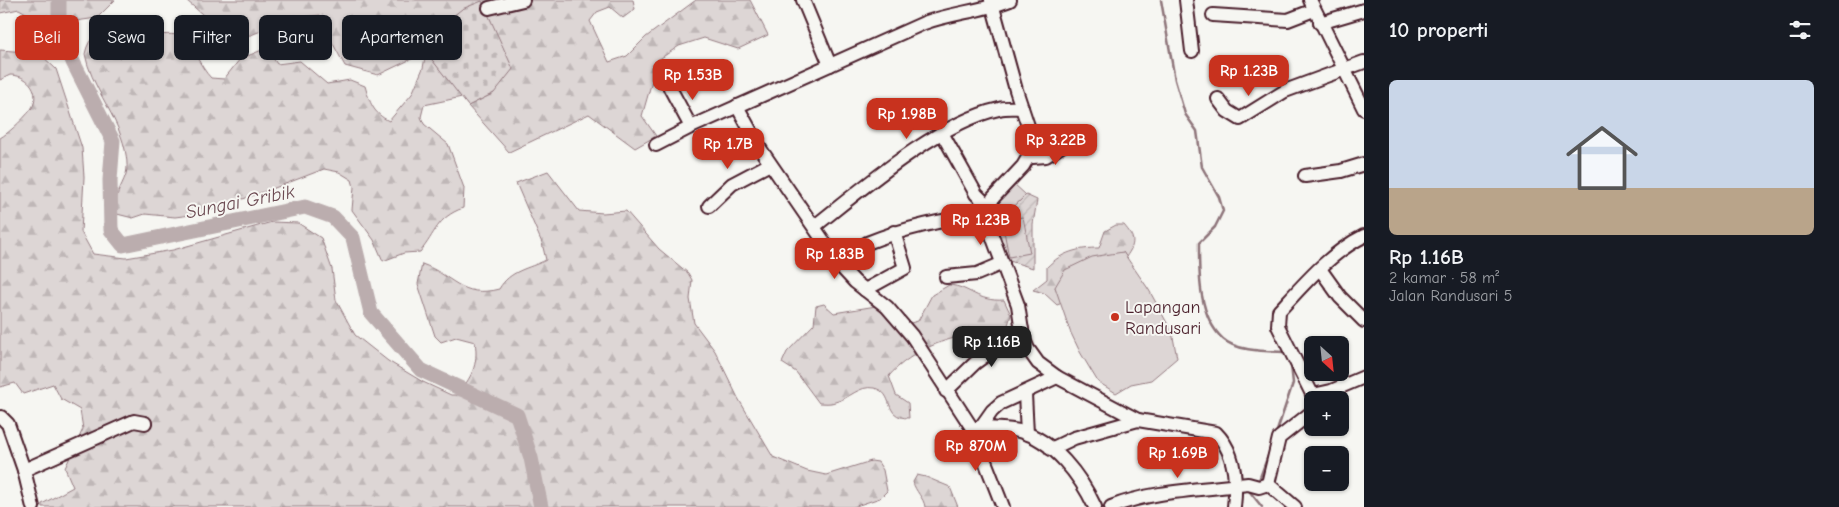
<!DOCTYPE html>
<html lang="id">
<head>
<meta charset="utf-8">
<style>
  :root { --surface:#171b24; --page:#242831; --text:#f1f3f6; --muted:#9ea1a6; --accent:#c8321e }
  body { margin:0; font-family:"Comic Neue",sans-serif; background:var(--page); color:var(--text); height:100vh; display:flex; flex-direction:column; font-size:19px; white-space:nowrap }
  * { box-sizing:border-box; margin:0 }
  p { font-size:16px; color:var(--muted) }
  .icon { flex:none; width:28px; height:28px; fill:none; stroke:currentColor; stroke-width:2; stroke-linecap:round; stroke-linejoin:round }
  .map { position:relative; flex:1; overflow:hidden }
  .details { display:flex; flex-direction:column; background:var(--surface); width:475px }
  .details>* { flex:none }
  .top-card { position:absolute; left:15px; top:15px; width:475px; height:45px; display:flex; gap:10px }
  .needle { width:32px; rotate:153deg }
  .fabs { position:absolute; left:1304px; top:336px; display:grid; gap:10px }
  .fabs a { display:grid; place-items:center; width:45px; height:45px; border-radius:8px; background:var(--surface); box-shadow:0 1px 4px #0004; font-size:25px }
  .price { position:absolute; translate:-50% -42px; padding:0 11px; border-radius:10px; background:var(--accent); color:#fff; font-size:16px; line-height:32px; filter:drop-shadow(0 1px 2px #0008) }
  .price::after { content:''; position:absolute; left:50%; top:30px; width:15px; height:11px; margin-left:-8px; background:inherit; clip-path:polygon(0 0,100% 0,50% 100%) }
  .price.on { background:#222; color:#fff }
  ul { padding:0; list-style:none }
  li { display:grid; align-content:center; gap:10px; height:265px; padding:0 25px }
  li span { display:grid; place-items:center; height:155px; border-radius:8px; color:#555 }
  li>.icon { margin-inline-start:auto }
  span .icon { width:90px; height:90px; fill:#fffc; stroke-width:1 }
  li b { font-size:21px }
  h2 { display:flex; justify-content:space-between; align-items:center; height:60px; padding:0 25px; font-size:21px }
  .chip { padding:0 18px; border-radius:8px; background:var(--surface); box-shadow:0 1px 4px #0004; font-size:18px; line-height:45px }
  .chip.on { background:var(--accent); color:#fff }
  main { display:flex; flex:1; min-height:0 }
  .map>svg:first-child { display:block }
</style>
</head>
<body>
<main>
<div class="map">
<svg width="1364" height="507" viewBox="0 0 1364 507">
  <defs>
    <pattern id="forest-firs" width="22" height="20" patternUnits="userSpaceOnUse" patternTransform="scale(1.25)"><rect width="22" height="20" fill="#ddd6d5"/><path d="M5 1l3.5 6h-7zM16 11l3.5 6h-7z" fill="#bfb7b7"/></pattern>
    <pattern id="cemetery-stones" width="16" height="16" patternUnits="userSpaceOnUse" patternTransform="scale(1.25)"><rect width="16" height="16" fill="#ddd6d5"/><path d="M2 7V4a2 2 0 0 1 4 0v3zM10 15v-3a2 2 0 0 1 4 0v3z" fill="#bfb7b7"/></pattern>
    <pattern id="garden-furrows" width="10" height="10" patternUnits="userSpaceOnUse" patternTransform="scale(1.25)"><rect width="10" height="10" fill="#ddd6d5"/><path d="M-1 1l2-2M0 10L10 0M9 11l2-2" fill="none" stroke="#bfb7b7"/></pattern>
  </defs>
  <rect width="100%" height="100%" fill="#f6f6f2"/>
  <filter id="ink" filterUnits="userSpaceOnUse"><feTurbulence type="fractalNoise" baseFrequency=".02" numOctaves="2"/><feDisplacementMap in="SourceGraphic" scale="10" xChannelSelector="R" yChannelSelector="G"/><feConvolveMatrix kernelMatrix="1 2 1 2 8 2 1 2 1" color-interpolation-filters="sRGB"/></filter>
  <g filter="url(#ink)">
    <g fill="url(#forest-firs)" stroke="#947a80">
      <path d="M 0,0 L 115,0 L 97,18 L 47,25 L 19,9 L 0,13 Z"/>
      <path d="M 186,0 L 633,0 L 635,9 L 623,18 L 610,7 L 597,12 L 590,21 L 609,62 L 627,56 L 646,37 L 696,0 L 750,0 L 768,35 L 738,49 L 704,38 L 679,46 L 658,60 L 642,116 L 656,136 L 635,148 L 589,114 L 509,152 L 468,106 L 494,93 L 426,52 L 462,97 L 424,105 L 421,117 L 424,124 L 448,144 L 464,188 L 463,208 C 436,218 436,233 420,252 L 404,253 L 383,261 L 374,240 L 352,210 L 354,187 L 352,180 L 339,172 L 324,169 L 272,189 L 199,214 L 175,217 L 145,214 L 133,218 L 117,214 C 113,195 121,189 126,174 C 129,164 125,148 122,139 C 113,110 91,85 85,54 C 92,19 127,29 152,34 C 162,36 174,32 182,37 C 192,44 200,67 211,78 L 224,79 L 240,59 L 262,50 L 269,52 L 277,64 L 300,61 L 327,84 L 350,80 L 365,86 C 370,103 373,113 389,121 L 412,94 L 423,68 L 426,52 L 378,75 L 345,66 L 332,42 L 320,15 L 293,18 L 251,35 L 228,37 Z"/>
      <path d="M 0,50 L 39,53 L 56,69 L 82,148 L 84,177 L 81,232 L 93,254 L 126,258 L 173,250 L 272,222 L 298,223 L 321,238 L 332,269 L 336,300 L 355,335 L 388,361 L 423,382 L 451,395 L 457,395 C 471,378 479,365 475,342 L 456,337 L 441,342 L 435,336 L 418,284 L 422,264 C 453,275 461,299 499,289 C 510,270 528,269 546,260 L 542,243 L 516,183 L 548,171 L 579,211 L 603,213 L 626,211 L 659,249 L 688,273 L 692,280 L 690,299 L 694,323 L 715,351 L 738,398 L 773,457 L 807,471 L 826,475 L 871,461 L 878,462 L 883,470 L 887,491 L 880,498 L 853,507 L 42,507 L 42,504 L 73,487 L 65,468 L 83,429 L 80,410 L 61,399 L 53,384 L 23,394 L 15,383 L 0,387 L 0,138 C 8,134 30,113 33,106 C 40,88 26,75 10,75 L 0,80 Z"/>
      <path d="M 1116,225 L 1124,225 C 1135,238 1136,243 1126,257 L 1123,252 L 1055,287 L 1062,303 L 1057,305 L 1044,293 L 1033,290 L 1047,279 L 1047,267 C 1062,252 1078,248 1099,248 L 1105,231 Z"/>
      <path d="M 949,285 C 971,287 977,302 1004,300 L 1011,315 L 1007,328 L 991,339 C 960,327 909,352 889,376 L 896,395 L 908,403 L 909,418 C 882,418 896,393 874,388 C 859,385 849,399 835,402 C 830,404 824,403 819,403 L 796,372 L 782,363 L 787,352 L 814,324 L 816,306 L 824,304 L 834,313 L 876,306 L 895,327 L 918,321 L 932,295 Z"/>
      <path d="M 917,475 L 926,477 L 950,487 L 958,507 L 925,507 C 924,498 915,491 913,482 Z"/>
    </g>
    <path fill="url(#cemetery-stones)" stroke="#947a80" d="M 482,1 L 513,69 L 494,93 L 468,106 L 426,52 L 430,34 L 462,9 Z"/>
    <path fill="url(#garden-furrows)" stroke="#947a80" d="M 1026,195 L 1037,200 L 1033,224 L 1033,268 L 1006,260 L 997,238 L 992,205 L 1004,216 Z"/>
    <g fill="#ddd6d5" stroke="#947a80">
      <path d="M 1013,183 L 1026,195 L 1004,216 L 992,205 Z"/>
      <path d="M 1023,217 L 1030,253 L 1009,257 L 1002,221 Z"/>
      <path d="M 1123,252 L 1149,290 L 1172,332 L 1177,358 L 1151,380 L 1131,384 L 1116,393 L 1098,382 L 1080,352 L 1070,331 L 1055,287 L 1065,270 L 1092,257 Z"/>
    </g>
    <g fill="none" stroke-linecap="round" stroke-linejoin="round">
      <g stroke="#8e747a" stroke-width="2.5">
        <path d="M 1161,0 L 1175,80 L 1185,114 L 1197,131 L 1202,167 L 1219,197 L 1223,211 L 1215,227 L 1199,243 C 1199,273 1198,316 1223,339 C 1237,352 1269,351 1287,352"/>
        <path d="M 1276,434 L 1293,383 L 1291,365"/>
        <path d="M 1258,483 L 1269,453"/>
        <path d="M 1253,489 L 1250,492 L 1262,507"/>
      </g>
      <path stroke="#bbadae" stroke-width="15" d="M 59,0 L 59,28 L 73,62 L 113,141 L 110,180 L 111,230 L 123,245 L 305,207 L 333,217 L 353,238 L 371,313 L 421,370 L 517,415 L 531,458 L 541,507"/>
      <g stroke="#4a1f2b" stroke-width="16">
        <g id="minor">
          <path d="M 803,0 L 830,65"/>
          <path d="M 991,0 L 1016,90 L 1033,141 L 1030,154 L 1023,166 L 993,198 L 987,214 L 991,233 L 1018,305 L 1023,337 L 1028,349 L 1038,363 L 1057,377 L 1138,420 L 1216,433 C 1235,452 1237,481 1234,507"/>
          <path d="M 1186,0 L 1192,51"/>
          <path d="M 1310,0 L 1364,109"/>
          <path d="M 489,8 L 523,0"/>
          <path d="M 1213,15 L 1288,20 L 1314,10"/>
          <path d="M 1320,23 L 1364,10"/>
          <path d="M 670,88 L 691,127"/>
          <path d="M 1218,99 L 1227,111 L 1240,119 L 1285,91 L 1364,62"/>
          <path d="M 737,106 L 761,150 L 842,268 L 855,282 L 887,307 L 912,336 L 972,428 L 1003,507"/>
          <path d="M 942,133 L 976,194 L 989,207"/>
          <path d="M 656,145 L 691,127 L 924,23 C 952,13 983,11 1010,0"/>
          <path d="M 1030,154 L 1033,157 L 1046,156 L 1079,135"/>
          <path d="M 1305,176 L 1341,171 L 1364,164"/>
          <path d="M 709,206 L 732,184 L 770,164"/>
          <path d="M 815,226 C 863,188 939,122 999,109 C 1006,107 1014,108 1022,108"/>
          <path d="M 867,243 C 907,227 945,219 987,214"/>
          <path d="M 1320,269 L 1340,297 L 1364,321"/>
          <path d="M 946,277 L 977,274 L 1003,263"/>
          <path d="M 865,290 L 905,268 L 894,232"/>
          <path d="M 946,391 L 975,363 L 1022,329"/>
          <path d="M 1025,394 L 1027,434"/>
          <path d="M 1313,395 L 1331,391 L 1364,377"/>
          <path d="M 1315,400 L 1278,326 L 1279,311 C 1304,284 1330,253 1364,236"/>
          <path d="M 1,417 L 8,424 L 24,470 L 134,421 L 145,423"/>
          <path d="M 972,428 C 987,428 1004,428 1019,431 C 1054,440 1081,477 1095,507"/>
          <path d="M 980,428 L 992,411 L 1001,403 L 1057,377"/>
          <path d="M 1051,449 L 1074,438 L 1138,420"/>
          <path d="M 24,470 L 33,507"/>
          <path d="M 1268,484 L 1279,438 L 1312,412"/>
          <path d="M 1268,484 L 1295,507"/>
          <path d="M 1111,507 C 1153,490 1203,490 1248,484 L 1259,487 L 1268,484"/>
        </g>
      </g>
      <use href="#minor" stroke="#f6f6f2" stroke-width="12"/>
    </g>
  </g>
  <circle fill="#c8321e" stroke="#f6f6f2" stroke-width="2" cx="1115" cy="317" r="5"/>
  <g text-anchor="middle" stroke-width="4" stroke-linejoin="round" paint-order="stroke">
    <g font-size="18" fill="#4a1f2b" stroke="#f6f6f2" text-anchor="start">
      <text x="1125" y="313">Lapangan<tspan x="1125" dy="21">Randusari</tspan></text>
    </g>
    <g font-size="19" font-style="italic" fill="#6c4a52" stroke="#f6f6f2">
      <text transform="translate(240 201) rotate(-11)" y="7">Sungai Gribik</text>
    </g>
  </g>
</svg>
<div class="fabs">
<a><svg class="needle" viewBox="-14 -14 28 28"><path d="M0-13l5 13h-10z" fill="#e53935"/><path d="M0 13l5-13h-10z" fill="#9ea1a6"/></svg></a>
<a>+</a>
<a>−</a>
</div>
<b class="price" style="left:1249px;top:97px">Rp 1.23B</b>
<b class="price" style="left:693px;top:101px">Rp 1.53B</b>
<b class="price" style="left:907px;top:140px">Rp 1.98B</b>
<b class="price" style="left:1056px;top:166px">Rp 3.22B</b>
<b class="price" style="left:728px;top:170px">Rp 1.7B</b>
<b class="price" style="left:981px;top:246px">Rp 1.23B</b>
<b class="price" style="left:835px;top:280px">Rp 1.83B</b>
<b class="price on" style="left:992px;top:368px">Rp 1.16B</b>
<b class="price" style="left:976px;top:472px">Rp 870M</b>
<b class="price" style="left:1178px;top:479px">Rp 1.69B</b>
<div class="top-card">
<a class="chip on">Beli</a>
<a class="chip">Sewa</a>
<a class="chip">Filter</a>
<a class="chip">Baru</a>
<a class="chip">Apartemen</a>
</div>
</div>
<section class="details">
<h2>10 properti<svg class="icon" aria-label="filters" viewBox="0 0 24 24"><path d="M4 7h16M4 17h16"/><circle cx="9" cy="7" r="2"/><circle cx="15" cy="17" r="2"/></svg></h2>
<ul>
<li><span style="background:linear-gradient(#c9d6e8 70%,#b9a48a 0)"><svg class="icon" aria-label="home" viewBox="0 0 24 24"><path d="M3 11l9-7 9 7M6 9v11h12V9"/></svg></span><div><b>Rp 1.16B</b><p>2 kamar · 58 m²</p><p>Jalan Randusari 5</p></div></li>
</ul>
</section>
</main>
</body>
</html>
